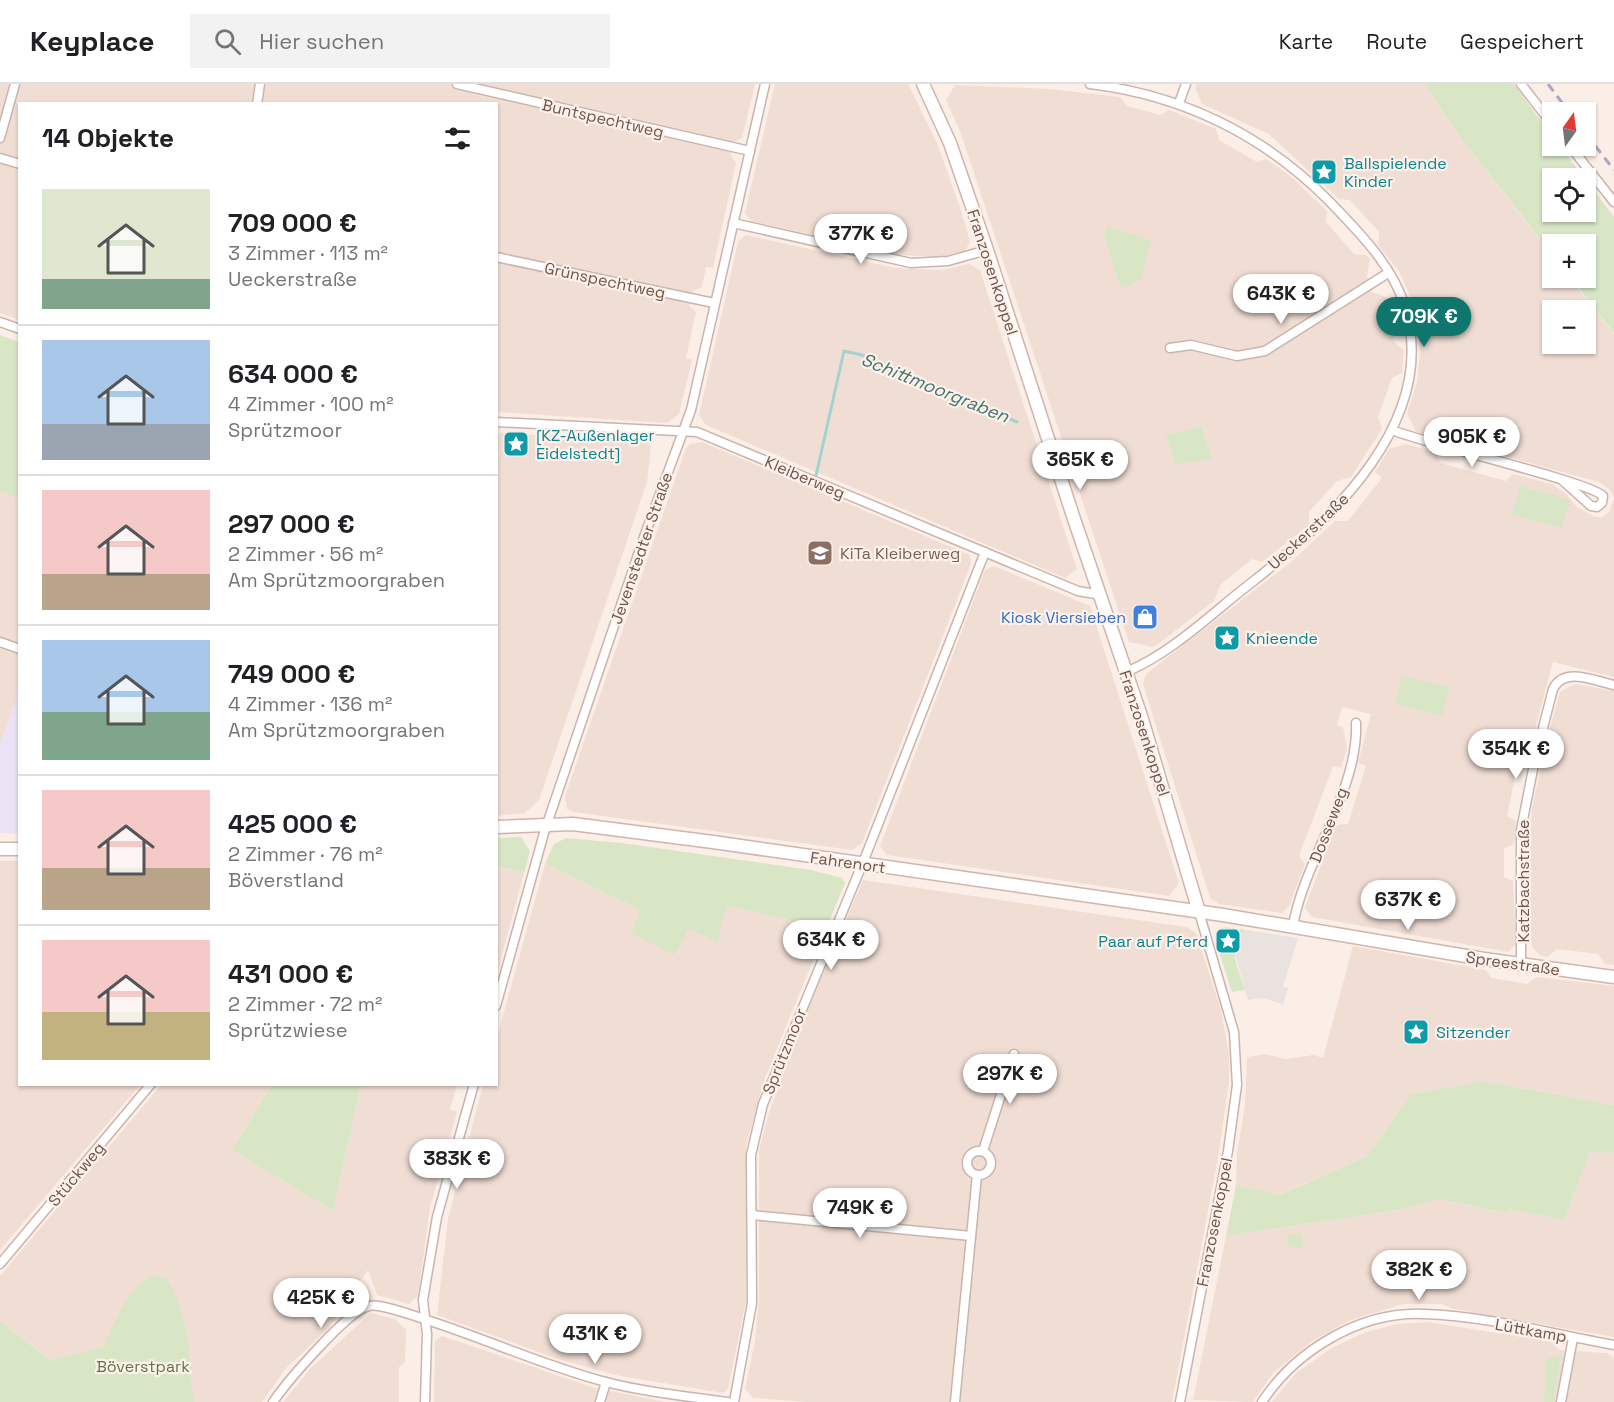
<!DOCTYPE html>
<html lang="de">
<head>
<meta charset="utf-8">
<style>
  :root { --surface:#fff; --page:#f2f2f2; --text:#202124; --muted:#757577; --line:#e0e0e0; --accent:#0f766e }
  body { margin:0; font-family:"Space Grotesk",sans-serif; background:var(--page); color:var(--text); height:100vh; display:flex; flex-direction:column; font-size:22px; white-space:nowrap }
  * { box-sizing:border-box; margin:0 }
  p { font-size:20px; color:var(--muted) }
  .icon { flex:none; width:33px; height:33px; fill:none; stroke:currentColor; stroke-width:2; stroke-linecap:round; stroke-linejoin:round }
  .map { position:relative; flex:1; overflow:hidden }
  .side { position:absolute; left:18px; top:18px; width:480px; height:984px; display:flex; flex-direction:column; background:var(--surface); border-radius:0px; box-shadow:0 2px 4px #0004 }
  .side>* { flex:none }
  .needle { width:39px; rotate:14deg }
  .buttons { position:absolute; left:1542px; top:18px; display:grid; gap:12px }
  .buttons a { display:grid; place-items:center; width:54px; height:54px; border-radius:0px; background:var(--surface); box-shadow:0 2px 4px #0004; font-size:30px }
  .price { position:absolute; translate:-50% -51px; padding:0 14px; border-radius:21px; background:#fff; color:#222; font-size:20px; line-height:39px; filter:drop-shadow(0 2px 3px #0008) }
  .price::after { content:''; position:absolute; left:50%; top:36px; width:18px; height:14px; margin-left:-9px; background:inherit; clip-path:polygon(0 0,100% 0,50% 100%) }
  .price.current { background:var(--accent); color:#fff }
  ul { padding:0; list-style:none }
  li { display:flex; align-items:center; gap:18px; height:150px; padding:0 24px }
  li+li { border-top:2px solid var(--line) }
  li span { display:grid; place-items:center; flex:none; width:168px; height:120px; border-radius:0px; color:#555 }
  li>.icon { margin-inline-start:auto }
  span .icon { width:72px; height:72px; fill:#fffc; stroke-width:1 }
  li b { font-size:26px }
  h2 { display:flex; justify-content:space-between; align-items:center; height:72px; padding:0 24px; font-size:26px }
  header { display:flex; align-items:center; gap:36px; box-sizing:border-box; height:84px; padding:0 30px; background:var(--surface); border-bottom:2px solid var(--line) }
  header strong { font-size:28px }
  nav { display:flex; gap:33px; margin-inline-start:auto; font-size:21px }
  .search { width:420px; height:54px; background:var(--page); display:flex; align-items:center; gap:15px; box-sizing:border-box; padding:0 21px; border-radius:0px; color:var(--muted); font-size:22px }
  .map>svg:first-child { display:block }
</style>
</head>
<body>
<header>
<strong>Keyplace</strong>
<div class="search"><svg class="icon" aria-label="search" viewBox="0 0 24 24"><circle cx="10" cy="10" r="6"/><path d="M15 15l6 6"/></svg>Hier suchen</div>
<nav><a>Karte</a><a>Route</a><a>Gespeichert</a></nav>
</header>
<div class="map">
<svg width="1614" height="1318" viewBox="0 0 1614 1318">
  <rect width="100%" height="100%" fill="#faeee6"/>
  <g fill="#f0ded5" fill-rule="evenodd">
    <path d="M 0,0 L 755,0 L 742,54 L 734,58 L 731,72 L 736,79 L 713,184 L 706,183 L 702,203 L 693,207 L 689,222 L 696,228 L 686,274 L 692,276 L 679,330 L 667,339 L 497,328 L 496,20 L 20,20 L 19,236 L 0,229 Z"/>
    <path d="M 775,0 L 908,0 L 937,59 L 962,129 L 970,158 L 965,167 L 939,173 L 901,171 L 751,137 L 745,129 Z"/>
    <path d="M 1197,0 L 1425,0 L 1460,53 L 1552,171 L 1552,194 L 1570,194 L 1614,250 L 1614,593 L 1553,578 L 1531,660 L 1522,658 L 1507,732 L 1516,737 L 1514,760 L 1504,764 L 1504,793 L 1513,797 L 1516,859 L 1509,868 L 1312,833 L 1305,824 L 1336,741 L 1348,740 L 1366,682 L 1358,679 L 1371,630 L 1342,623 L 1337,641 L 1343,643 L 1347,664 L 1341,684 L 1333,682 L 1299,772 L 1305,780 L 1289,822 L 1282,829 L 1219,820 L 1210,814 L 1143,600 L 1146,590 L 1291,478 L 1335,437 L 1348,437 L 1382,394 L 1375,388 L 1389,365 L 1406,360 L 1437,369 L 1440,379 L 1506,397 L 1513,390 L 1552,400 L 1566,410 L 1577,423 L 1595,433 L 1602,433 L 1609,428 L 1614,414 L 1609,405 L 1599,398 L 1416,348 L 1407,329 L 1417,298 L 1420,270 L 1414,221 L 1399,187 L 1378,161 L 1379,148 L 1350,116 L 1339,115 L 1269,50 L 1202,20 L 1195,4 ZM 1552,226 L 1586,226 L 1586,260 L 1552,260 Z"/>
    <path d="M 955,1 L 1049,5 L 1120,13 L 1127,22 L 1160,31 L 1169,26 L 1216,45 L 1219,56 L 1257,78 L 1266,75 L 1289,91 L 1327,127 L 1326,138 L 1354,170 L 1366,171 L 1370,175 L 1367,193 L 1372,208 L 1394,216 L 1397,225 L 1390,233 L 1394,258 L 1404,266 L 1402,289 L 1392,294 L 1378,333 L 1382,345 L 1351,393 L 1337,397 L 1309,428 L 1309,441 L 1262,478 L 1252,475 L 1221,500 L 1214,517 L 1154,563 L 1129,558 L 961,50 L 946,16 Z"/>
    <path d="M 746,151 L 895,184 L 941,186 L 969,180 L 980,186 L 1077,485 L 1065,494 L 706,341 L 699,331 L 738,158 Z"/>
    <path d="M 497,349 L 646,357 L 651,362 L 647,398 L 539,716 L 525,729 L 497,732 Z"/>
    <path d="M 702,358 L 970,471 L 971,480 L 862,759 L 852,766 L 573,728 L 567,725 L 565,712 L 686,364 L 690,360 Z"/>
    <path d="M 0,408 L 20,414 L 19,610 L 0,659 Z"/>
    <path d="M 994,482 L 1090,522 L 1179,799 L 1169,812 L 887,771 L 880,762 L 985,486 Z"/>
    <path d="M 1575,600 L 1614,607 L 1614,881 L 1605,880 L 1598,870 L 1557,865 L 1547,873 L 1541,872 L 1532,863 L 1527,785 L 1532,724 L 1547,654 L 1560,608 Z"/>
    <path d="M 0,777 L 19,777 L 20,1000 L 140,1001 L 0,1166 Z"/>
    <path d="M 545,780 L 641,826 L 675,871 L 689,844 L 726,822 L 787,835 L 823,852 L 765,994 L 746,1062 L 746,1217 L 728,1305 L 723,1309 L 615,1291 L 555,1274 L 437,1231 L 448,1135 L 483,1001 L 496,1000 L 497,953 Z"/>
    <path d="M 497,782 L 524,789 L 497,890 Z"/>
    <path d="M 863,796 L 1186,843 L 1196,849 L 1221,926 L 1229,971 L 1229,997 L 1218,1074 L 1172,1318 L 810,1318 L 753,1314 L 745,1305 L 755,1257 L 759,1216 L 759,1067 L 768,1032 L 803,936 Z"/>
    <path d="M 1353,862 L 1486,886 L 1491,894 L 1527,900 L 1537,893 L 1614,902 L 1614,1021 L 1483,997 L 1411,1010 L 1367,1072 L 1278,1111 L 1236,1101 L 1237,1070 L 1245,1021 L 1247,973 L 1266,970 L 1285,975 L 1314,971 L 1323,974 Z"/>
    <path d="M 161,1001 L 272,1001 L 232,1066 L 333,1127 L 361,1001 L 457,1001 L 450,1025 L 457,1028 L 430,1123 L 418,1212 L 409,1220 L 377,1211 L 368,1186 L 329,1244 L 286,1284 L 262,1318 L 195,1318 L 154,1217 L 83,1301 L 0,1237 L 0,1192 Z"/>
    <path d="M 1590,1067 L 1614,1069 L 1614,1253 L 1454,1225 L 1442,1220 L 1403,1220 L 1351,1236 L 1312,1257 L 1273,1289 L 1253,1318 L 1193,1316 L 1226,1152 L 1398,1126 L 1439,1115 L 1506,1129 L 1508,1125 L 1564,1136 Z"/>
    <path d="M 371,1229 L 395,1235 L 406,1246 L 405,1278 L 399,1283 L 399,1318 L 283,1318 L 310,1285 Z"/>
    <path d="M 1429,1238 L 1552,1258 L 1560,1266 L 1607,1269 L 1614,1274 L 1614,1318 L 1272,1318 L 1296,1289 L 1333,1263 L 1366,1248 L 1397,1240 Z"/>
    <path d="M 442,1252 L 592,1303 L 665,1318 L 434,1318 L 435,1257 Z"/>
  </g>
  <path fill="#eae2df" d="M 1246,846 L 1298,854 L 1283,903 L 1288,904 L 1283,920 L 1262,914 L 1248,916 L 1234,867 L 1238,850 Z"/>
  <path fill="#ebe2f6" d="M 19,610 L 19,750 L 0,749 L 0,659 Z"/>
  <g fill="#d9e6c6">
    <path d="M 1425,0 L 1514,0 L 1552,52 L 1552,62 L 1560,62 L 1584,94 L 1552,94 L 1552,128 L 1586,128 L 1586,96 L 1614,133 L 1614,249 L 1571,194 L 1586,194 L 1586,160 L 1552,160 L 1552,170 L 1460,53 Z"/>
    <path d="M 1107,143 L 1151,156 L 1141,195 L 1121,205 L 1104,151 Z"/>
    <path d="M 0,251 L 19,258 L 19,414 L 0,408 Z"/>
    <path d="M 1201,342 L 1212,375 L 1176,381 L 1166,351 Z"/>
    <path d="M 1520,402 L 1570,415 L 1562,444 L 1512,431 Z"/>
    <path d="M 1402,592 L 1449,603 L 1442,632 L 1395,620 Z"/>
    <path d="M 521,753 L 530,767 L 524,789 L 497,782 L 497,754 Z"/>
    <path d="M 566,754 L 622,759 L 811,786 L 842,794 L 845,799 L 823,852 L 787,835 L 726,822 L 718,858 L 689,845 L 675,871 L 631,849 L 641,826 L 545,780 L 554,760 Z"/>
    <path d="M 1225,843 L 1246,846 C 1223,857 1240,888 1245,906 L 1232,908 L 1215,855 Z"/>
    <path d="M 1483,997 L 1614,1021 L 1614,1069 L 1590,1068 L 1564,1136 L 1508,1125 L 1507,1129 L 1439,1115 L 1398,1126 L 1226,1152 L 1236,1101 L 1279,1111 L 1367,1072 L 1411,1010 Z"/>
    <path d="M 272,1001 L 361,1001 L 333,1127 L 232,1066 Z"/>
    <path d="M 1301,1149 L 1304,1164 L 1289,1163 L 1287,1151 Z"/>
    <path d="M 151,1192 L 166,1194 C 180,1216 187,1245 190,1271 C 192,1287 189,1303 195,1318 L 0,1318 L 0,1237 L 50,1276 L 103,1263 C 116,1236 125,1209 151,1192 Z"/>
    <path d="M 1561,1271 L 1553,1318 L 1544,1318 L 1546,1275 Z"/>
  </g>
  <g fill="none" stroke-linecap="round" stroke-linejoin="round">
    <path stroke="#a4d2cf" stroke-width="3" d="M 815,396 L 844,267 L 862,271 L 1017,338"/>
    <g stroke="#cab4ad" stroke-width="11">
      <g id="street">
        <path d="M 457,0 L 750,67"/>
        <path d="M 1090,0 C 1182,11 1264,51 1329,117 C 1358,147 1393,182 1405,223 C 1440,337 1330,437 1251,499 C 1212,529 1172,569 1126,588"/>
        <path d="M 1521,0 L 1552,40"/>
        <path d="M 1179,19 L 1186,0"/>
        <path d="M 257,20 L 260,0"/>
        <path d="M 0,54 L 15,0"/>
        <path d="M 1570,62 L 1614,118"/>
        <path d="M 0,74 L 20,80"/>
        <path d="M 733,139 L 911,179 L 948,177 L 987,166"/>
        <path d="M 496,173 L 714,219"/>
        <path d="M 0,238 L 20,245"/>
        <path d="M 1170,264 L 1191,261 L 1237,272 L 1265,267 L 1388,189"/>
        <path d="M 496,338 L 697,348 L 1078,507 L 1101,511"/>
        <path d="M 1392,346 C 1423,359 1593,399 1603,412 L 1602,419 L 1597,423 L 1591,422 L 1562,396"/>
        <path d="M 0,558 L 20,565"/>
        <path d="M 1293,842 C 1304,776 1359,706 1356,639"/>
        <path d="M 1521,881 L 1521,746 L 1535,675 L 1553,605 C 1564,582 1595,597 1614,601"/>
        <path d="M 496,922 L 544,749 L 644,453 L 691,326 L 765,0"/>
        <circle cx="979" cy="1079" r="12"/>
        <path d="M 983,1067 L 1014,970"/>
        <path d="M 752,1131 L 971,1152"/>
        <path d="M 0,1180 L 151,1000"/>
        <path d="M 273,1318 C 286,1299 348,1226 369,1222 C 380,1219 417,1233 430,1237 C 488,1256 543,1281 602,1297 C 643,1308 686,1312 728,1318"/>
        <path d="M 425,1318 L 427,1250 L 423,1216 L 437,1133 L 474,1000"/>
        <path d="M 600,1318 L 606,1298"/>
        <path d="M 734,1318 L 752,1219 L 751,1071 L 763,1020 L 866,771 L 985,468"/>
        <path d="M 955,1318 L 977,1091"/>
        <path d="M 1180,1318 L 1228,1067 L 1237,1001 L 1234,948 L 1199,828"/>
        <path d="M 1262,1318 C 1296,1266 1361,1227 1424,1230 C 1488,1232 1552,1250 1614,1261"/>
        <path d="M 1561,1318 L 1573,1254"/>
      </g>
    </g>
    <g stroke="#cfb5ae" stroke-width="15">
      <g id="secondary">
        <path d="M 923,0 L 950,59 L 987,166 L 1073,432 L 1142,635 L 1199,828"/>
        <path d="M 496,743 L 573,740 L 713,758 L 1223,831 L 1484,875 L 1614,893"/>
        <path d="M 0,765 L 20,765"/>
      </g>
    </g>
    <use href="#street" stroke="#fff" stroke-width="8"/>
    <use href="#secondary" stroke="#fff" stroke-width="12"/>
    <g stroke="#afa5c2" stroke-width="3" stroke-dasharray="9 6" stroke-linecap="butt">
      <path d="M 1548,0 L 1569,28"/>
      <path d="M 1586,50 L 1614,86"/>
    </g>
  </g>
  <defs>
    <g id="sight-square" transform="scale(1.35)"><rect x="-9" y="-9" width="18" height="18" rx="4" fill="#0f9aa8" stroke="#fdf2eb"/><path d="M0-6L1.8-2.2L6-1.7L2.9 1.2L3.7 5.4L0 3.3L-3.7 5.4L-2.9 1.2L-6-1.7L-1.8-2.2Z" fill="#fff"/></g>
    <g id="school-square" transform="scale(1.35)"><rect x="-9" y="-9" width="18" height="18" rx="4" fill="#8d6e63" stroke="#fdf2eb"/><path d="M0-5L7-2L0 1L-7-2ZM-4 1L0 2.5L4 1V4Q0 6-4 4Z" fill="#fff"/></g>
    <g id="shop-square" transform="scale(1.35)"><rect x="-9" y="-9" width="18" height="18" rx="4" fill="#3f7fe0" stroke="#fdf2eb"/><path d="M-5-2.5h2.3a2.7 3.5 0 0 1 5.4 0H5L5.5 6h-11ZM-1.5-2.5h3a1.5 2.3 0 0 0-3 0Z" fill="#fff"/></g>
  </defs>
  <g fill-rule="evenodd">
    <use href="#sight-square" x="1324" y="88"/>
    <use href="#sight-square" x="516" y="360"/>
    <use href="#school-square" x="820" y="469"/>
    <use href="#shop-square" x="1145" y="533"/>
    <use href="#sight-square" x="1227" y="554"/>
    <use href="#sight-square" x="1228" y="857"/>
    <use href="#sight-square" x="1416" y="948"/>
  </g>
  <g text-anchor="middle" stroke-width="4.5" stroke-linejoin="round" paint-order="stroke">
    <g font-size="16" fill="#70534d" stroke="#fdf2eb">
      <text transform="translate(603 34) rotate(13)" y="6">Buntspechtweg</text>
      <text transform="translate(993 188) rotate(72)" y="6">Franzosenkoppel</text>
      <text transform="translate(605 196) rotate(12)" y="6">Grünspechtweg</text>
      <text transform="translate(805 393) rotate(23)" y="6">Kleiberweg</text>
      <text transform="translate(1308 447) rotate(-43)" y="6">Ueckerstraße</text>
      <text transform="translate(641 464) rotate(-71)" y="6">Jevenstedter Straße</text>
      <text transform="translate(1145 649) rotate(72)" y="6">Franzosenkoppel</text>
      <text transform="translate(1328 741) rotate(-69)" y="6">Dosseweg</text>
      <text transform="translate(848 778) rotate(8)" y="6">Fahrenort</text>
      <text transform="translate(1523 797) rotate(-90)" y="6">Katzbachstraße</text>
      <text transform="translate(1513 879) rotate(8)" y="6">Spreestraße</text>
      <text transform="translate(784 967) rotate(-68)" y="6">Sprützmoor</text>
      <text transform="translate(76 1090) rotate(-50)" y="6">Stückweg</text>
      <text transform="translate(1214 1138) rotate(-79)" y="6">Franzosenkoppel</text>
      <text transform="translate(1531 1246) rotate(10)" y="6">Lüttkamp</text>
    </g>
    <g font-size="16" fill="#0d838f" stroke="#fdf2eb" text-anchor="start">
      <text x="1344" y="85">Ballspielende<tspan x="1344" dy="18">Kinder</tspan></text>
      <text x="536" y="357">[KZ-Außenlager<tspan x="536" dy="18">Eidelstedt]</tspan></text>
      <text x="1246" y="560">Knieende</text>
      <text x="1208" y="863" text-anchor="end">Paar auf Pferd</text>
      <text x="1436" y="954">Sitzender</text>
    </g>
    <g font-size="16" fill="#785e54" stroke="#fdf2eb" text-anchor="start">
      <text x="840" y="475">KiTa Kleiberweg</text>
    </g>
    <g font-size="16" fill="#366cbe" stroke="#fdf2eb" text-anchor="end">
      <text x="1126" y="539">Kiosk Viersieben</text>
    </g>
    <g font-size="16" fill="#5e7547" stroke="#fdf2eb">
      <text x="143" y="1288">Böverstpark</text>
    </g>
    <g font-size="18" font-style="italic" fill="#437472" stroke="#fdf2eb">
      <text transform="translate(935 304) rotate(22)" y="6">Schittmoorgraben</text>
    </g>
  </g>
</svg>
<div class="buttons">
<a><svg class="needle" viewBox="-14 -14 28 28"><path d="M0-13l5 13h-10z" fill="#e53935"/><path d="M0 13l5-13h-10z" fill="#757577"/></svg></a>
<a><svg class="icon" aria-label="locate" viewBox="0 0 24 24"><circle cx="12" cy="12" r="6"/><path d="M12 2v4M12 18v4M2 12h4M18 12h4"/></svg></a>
<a>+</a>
<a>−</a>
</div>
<b class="price" style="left:861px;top:181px">377K €</b>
<b class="price" style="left:1281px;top:241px">643K €</b>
<b class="price current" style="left:1424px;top:264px">709K €</b>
<b class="price" style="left:1472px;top:384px">905K €</b>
<b class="price" style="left:1080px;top:407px">365K €</b>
<b class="price" style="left:1516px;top:696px">354K €</b>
<b class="price" style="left:1408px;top:847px">637K €</b>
<b class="price" style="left:831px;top:887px">634K €</b>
<b class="price" style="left:1010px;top:1021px">297K €</b>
<b class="price" style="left:457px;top:1106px">383K €</b>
<b class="price" style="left:860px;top:1155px">749K €</b>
<b class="price" style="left:1419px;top:1217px">382K €</b>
<b class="price" style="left:321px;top:1245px">425K €</b>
<b class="price" style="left:595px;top:1281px">431K €</b>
<section class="side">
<h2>14 Objekte<svg class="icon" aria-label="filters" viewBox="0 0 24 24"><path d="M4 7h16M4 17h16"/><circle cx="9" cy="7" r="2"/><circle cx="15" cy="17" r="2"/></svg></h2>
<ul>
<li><span style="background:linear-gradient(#dfe7d0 75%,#7fa58c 0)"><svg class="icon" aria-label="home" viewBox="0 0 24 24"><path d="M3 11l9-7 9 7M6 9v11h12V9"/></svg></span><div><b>709 000 €</b><p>3 Zimmer · 113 m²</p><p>Ueckerstraße</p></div></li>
<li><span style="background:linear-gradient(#a9c7e8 70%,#9aa5b1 0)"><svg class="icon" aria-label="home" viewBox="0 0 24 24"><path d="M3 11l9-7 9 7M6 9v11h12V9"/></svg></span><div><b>634 000 €</b><p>4 Zimmer · 100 m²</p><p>Sprützmoor</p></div></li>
<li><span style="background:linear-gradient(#f6c9c9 70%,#b9a48a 0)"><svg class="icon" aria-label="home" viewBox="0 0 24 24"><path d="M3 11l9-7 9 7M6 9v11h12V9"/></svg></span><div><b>297 000 €</b><p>2 Zimmer · 56 m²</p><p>Am Sprützmoorgraben</p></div></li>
<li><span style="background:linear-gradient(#a9c7e8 60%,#7fa58c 0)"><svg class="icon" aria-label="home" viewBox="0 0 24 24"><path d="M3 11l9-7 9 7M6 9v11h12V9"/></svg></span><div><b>749 000 €</b><p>4 Zimmer · 136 m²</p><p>Am Sprützmoorgraben</p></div></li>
<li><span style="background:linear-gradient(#f6c9c9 65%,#b9a48a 0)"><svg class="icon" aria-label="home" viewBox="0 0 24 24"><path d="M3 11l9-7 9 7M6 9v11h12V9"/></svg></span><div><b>425 000 €</b><p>2 Zimmer · 76 m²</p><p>Böverstland</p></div></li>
<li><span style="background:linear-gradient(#f6c9c9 60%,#c2b280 0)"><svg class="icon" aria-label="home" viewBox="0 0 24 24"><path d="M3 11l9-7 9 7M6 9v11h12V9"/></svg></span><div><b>431 000 €</b><p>2 Zimmer · 72 m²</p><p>Sprützwiese</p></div></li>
</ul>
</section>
</div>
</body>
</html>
